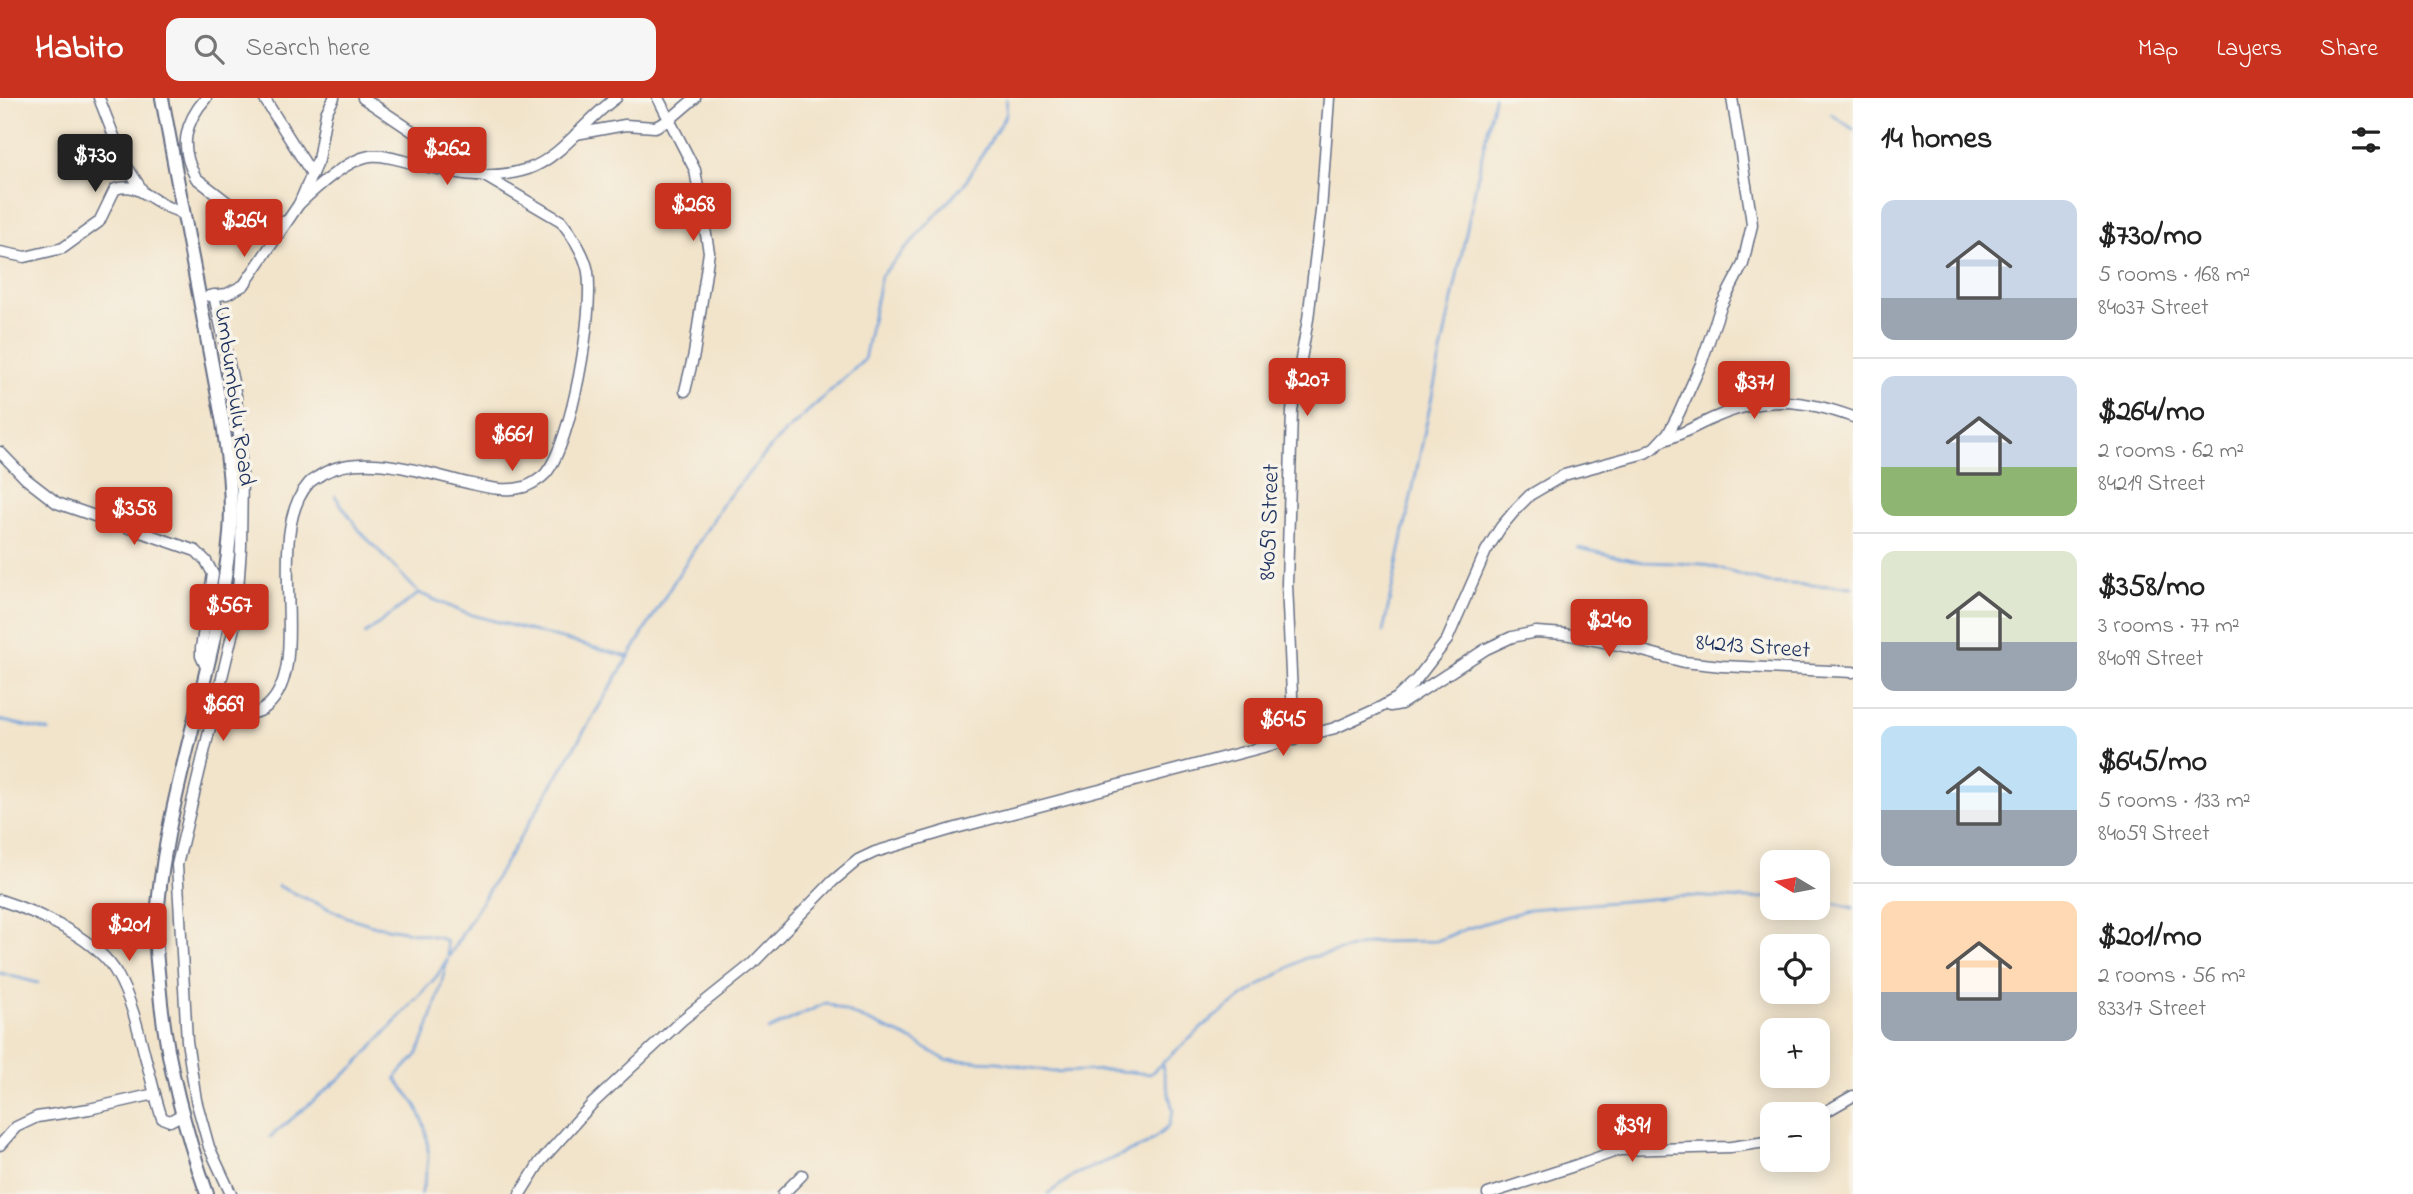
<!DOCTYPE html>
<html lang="en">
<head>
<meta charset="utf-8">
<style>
  :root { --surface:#fff; --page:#f6f6f6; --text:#222; --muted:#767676; --line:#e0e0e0; --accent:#c8321e }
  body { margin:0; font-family:"Indie Flower",sans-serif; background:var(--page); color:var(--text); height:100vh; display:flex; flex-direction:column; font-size:26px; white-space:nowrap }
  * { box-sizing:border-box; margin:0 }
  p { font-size:23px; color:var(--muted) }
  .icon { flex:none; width:38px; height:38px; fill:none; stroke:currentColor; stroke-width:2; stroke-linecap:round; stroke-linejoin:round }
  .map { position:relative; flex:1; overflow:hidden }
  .details { display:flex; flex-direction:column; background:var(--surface); width:560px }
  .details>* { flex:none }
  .needle { width:46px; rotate:280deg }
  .fabs { position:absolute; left:1760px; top:752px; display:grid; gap:14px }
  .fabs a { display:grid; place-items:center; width:70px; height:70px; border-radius:14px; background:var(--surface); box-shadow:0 4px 18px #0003; font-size:35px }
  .price { position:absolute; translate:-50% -60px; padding:0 16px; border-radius:7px; background:var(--accent); color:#fff; font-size:23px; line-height:46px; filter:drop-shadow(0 2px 4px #0008) }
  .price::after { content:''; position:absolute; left:50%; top:42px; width:21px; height:16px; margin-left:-10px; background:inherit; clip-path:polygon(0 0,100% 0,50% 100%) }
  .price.selected { background:#222; color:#fff }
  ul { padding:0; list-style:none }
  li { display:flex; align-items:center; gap:21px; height:175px; padding:0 28px }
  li+li { border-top:2px solid var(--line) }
  li span { display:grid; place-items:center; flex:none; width:196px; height:140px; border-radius:14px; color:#555 }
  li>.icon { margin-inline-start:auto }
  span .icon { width:84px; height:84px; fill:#fffc; stroke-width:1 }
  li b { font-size:30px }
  h2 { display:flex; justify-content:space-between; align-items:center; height:84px; padding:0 28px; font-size:30px }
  header { display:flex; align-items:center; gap:42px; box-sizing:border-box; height:98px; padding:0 35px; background:var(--accent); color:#fff }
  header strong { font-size:33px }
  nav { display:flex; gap:38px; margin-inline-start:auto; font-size:24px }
  .search { width:490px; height:63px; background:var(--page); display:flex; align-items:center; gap:18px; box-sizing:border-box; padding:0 24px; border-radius:14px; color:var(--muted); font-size:26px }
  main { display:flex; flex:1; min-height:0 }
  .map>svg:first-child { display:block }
</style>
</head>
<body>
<header>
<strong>Habito</strong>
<div class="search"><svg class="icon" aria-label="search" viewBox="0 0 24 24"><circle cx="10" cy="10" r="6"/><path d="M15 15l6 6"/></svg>Search here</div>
<nav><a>Map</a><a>Layers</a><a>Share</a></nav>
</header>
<main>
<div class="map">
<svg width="1853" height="1096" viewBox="0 0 1853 1096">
  <rect width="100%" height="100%" fill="#f7f3e8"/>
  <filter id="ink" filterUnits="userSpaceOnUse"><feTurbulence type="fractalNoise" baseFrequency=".0143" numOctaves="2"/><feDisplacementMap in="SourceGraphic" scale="14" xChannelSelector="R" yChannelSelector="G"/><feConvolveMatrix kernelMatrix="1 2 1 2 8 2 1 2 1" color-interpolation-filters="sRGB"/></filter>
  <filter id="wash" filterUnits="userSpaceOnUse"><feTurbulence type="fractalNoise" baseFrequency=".00686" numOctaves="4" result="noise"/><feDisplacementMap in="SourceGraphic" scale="28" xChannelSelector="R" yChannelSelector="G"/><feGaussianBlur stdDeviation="1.57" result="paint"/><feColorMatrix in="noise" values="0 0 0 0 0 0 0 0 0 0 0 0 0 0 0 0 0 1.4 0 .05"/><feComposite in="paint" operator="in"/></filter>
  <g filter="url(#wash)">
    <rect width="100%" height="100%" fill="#f2e4cb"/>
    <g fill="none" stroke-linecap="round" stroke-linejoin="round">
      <g stroke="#6fa0d9" stroke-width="2.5">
        <path d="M 1831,16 L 1853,31"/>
        <path d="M 335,398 L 360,433 L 419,495 L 465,515 L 629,559"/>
        <path d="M 1578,450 L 1643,464 L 1702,466 L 1769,485 L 1853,489"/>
        <path d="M 1383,534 L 1494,0"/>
        <path d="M 365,536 L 418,496"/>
        <path d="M 0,622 L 49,633"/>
        <path d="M 278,788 L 347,819 L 376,828 L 438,839 L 446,843 L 448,857"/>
        <path d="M 1818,801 L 1853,810"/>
        <path d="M 0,875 L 38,885"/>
        <path d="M 768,932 L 826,905 L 906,939 L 946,962 L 998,964 L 1053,974 L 1110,972 L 1150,976 L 1213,920 L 1257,889 L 1305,860 L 1328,856 L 1373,844 L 1436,843 L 1466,831 L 1530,811 L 1686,798 L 1747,801 L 1773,799"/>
        <path d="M 270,1039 L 354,969 L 437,878 L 675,482 L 724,404 L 778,341 L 864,262 L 881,178 L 965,85 L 1006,17 L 1007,0"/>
        <path d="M 421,1096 C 430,1066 432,1040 418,1011 C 412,999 402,991 396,980 C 402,969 413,965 418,955 C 431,926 440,894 447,863"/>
        <path d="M 1048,1096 L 1074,1077 L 1147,1046 L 1168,1029 L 1173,1013 L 1162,967"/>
      </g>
    </g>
  </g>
  <g filter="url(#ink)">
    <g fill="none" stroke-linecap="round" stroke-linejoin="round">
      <g stroke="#666e84" stroke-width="13">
        <g id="minor">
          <path d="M 99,0 L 124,64 L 142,92"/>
          <path d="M 206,0 C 184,25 179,50 196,80 L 258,128 L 266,129 L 286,123"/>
          <path d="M 264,0 L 312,76"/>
          <path d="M 658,0 L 695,72 L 709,154 L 694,256 L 685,293"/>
          <path d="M 576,36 L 625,27 L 655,29 L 668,23 L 695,0"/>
          <path d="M 299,106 C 316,90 346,62 370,58 C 383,56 399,62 412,65 C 452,75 488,84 528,71 C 561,60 587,20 616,0"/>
          <path d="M 0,154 L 25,159 L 63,150 L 99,124 L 115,91 C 137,85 143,96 162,106 C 168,110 176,112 183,116"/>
          <path d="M 214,197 L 236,298 L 242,376 L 241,449 L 236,521 L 177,767 L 187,943 L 196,1002 L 209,1049 L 231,1096"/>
          <path d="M 209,198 L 227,196 L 244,187 L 299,106 L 318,62 L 326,15 L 334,0"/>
          <path d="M 1662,343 C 1681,337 1697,327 1716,319 C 1766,297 1803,301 1853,319"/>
          <path d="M 0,354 L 26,381 L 57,405 L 196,453 L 206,463 L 213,476 L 201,550 L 201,558 L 206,569"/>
          <path d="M 1390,608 L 1401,606 L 1486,551 L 1512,539 L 1536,534 L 1565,536 L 1628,549 L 1684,564 L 1722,568 L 1853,574"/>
          <path d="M 215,616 C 228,614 250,619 262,612 C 319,575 260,440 309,385 C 312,382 318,379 322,376 C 363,352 428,376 472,386 C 489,390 507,394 524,389 C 531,387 542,380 546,375 C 572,344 594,214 588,174 C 585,156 572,137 561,123 L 442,53 L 363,0"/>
          <path d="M 1294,642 L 1287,486 L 1292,313 L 1308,221 L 1321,113 L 1329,0"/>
          <path d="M 0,802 C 37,814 98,841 117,876 C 131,901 138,930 145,958 C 151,979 155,1000 162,1020 L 170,1023 L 181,1017"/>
          <path d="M 1818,1018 L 1853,998"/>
          <path d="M 0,1047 L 16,1029 L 37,1019 L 89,1011 L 155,996"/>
          <path d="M 520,1096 L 540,1064 L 592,1006 L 682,922 L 752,866 L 833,783 L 858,762 L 875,754 L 956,730 L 1335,630 L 1379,610 L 1397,600 L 1416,582 L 1447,542 L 1486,453 L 1501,429 L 1517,410 L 1530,397 L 1564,377 L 1645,355 L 1655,349 L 1669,334 L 1679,315 L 1701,266 L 1721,208 L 1743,166 L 1747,148 L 1752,127 L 1751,118 L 1732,0"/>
          <path d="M 783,1096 L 802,1077"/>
          <path d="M 1488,1096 L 1577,1067 L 1619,1052 L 1731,1049 L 1773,1043"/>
        </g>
      </g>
      <g stroke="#666e84" stroke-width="16">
        <path id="major" d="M 162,0 L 223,325 C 228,361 233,399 230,436 C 219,572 161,701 156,837 C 155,853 158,869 159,885 C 165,958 183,1027 207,1096"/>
      </g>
      <use href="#minor" stroke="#fff" stroke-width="10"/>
      <use href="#major" stroke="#fff" stroke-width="12"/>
    </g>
  </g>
  <g text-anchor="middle" stroke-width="7" stroke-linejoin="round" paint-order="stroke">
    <g font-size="24" fill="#1b2f5e" stroke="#f7f3e8">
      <text transform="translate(236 298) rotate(82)" y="8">Umbumbulu Road</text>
      <text transform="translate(1268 424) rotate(-88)" y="8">84059 Street</text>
      <text transform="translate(1753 547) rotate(4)" y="8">84213 Street</text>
    </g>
  </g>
</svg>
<div class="fabs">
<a><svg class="needle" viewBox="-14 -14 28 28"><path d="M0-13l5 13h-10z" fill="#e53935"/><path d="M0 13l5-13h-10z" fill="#767676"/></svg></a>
<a><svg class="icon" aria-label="locate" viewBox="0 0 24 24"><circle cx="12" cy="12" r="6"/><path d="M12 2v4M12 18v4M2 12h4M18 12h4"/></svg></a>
<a>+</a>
<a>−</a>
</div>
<b class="price" style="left:447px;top:89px">$262</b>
<b class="price selected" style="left:95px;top:96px">$730</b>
<b class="price" style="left:693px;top:145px">$268</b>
<b class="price" style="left:244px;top:161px">$264</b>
<b class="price" style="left:1307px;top:320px">$207</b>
<b class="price" style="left:1754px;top:323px">$371</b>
<b class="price" style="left:512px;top:375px">$661</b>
<b class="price" style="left:134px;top:449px">$358</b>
<b class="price" style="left:229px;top:546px">$567</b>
<b class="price" style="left:1609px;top:561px">$240</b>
<b class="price" style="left:223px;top:645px">$669</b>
<b class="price" style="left:1283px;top:660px">$645</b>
<b class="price" style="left:129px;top:865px">$201</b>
<b class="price" style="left:1632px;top:1066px">$391</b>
</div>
<section class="details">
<h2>14 homes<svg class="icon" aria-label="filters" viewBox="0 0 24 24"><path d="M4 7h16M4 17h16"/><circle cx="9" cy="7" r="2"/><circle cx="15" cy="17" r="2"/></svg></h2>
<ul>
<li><span style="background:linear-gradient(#c9d6e8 70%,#9aa5b1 0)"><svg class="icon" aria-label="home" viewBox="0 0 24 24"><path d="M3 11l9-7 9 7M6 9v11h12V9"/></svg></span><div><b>$730/mo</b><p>5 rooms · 168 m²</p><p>84037 Street</p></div></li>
<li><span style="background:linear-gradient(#c9d6e8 65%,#8fb573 0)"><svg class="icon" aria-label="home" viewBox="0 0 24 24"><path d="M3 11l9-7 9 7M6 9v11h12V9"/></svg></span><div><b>$264/mo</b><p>2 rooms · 62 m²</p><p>84219 Street</p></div></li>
<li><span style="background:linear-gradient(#dfe7d0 65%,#9aa5b1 0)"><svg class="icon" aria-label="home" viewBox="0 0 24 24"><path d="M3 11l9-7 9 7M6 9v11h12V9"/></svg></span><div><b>$358/mo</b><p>3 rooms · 77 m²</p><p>84099 Street</p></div></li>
<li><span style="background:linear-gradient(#bfe0f5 60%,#9aa5b1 0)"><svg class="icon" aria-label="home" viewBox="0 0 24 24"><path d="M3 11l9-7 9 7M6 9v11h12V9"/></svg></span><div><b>$645/mo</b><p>5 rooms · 133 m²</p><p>84059 Street</p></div></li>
<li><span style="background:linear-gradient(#ffd9b3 65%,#9aa5b1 0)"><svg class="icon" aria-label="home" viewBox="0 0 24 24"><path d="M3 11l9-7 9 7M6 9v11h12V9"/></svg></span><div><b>$201/mo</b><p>2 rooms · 56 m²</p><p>83317 Street</p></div></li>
</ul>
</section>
</main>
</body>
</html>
